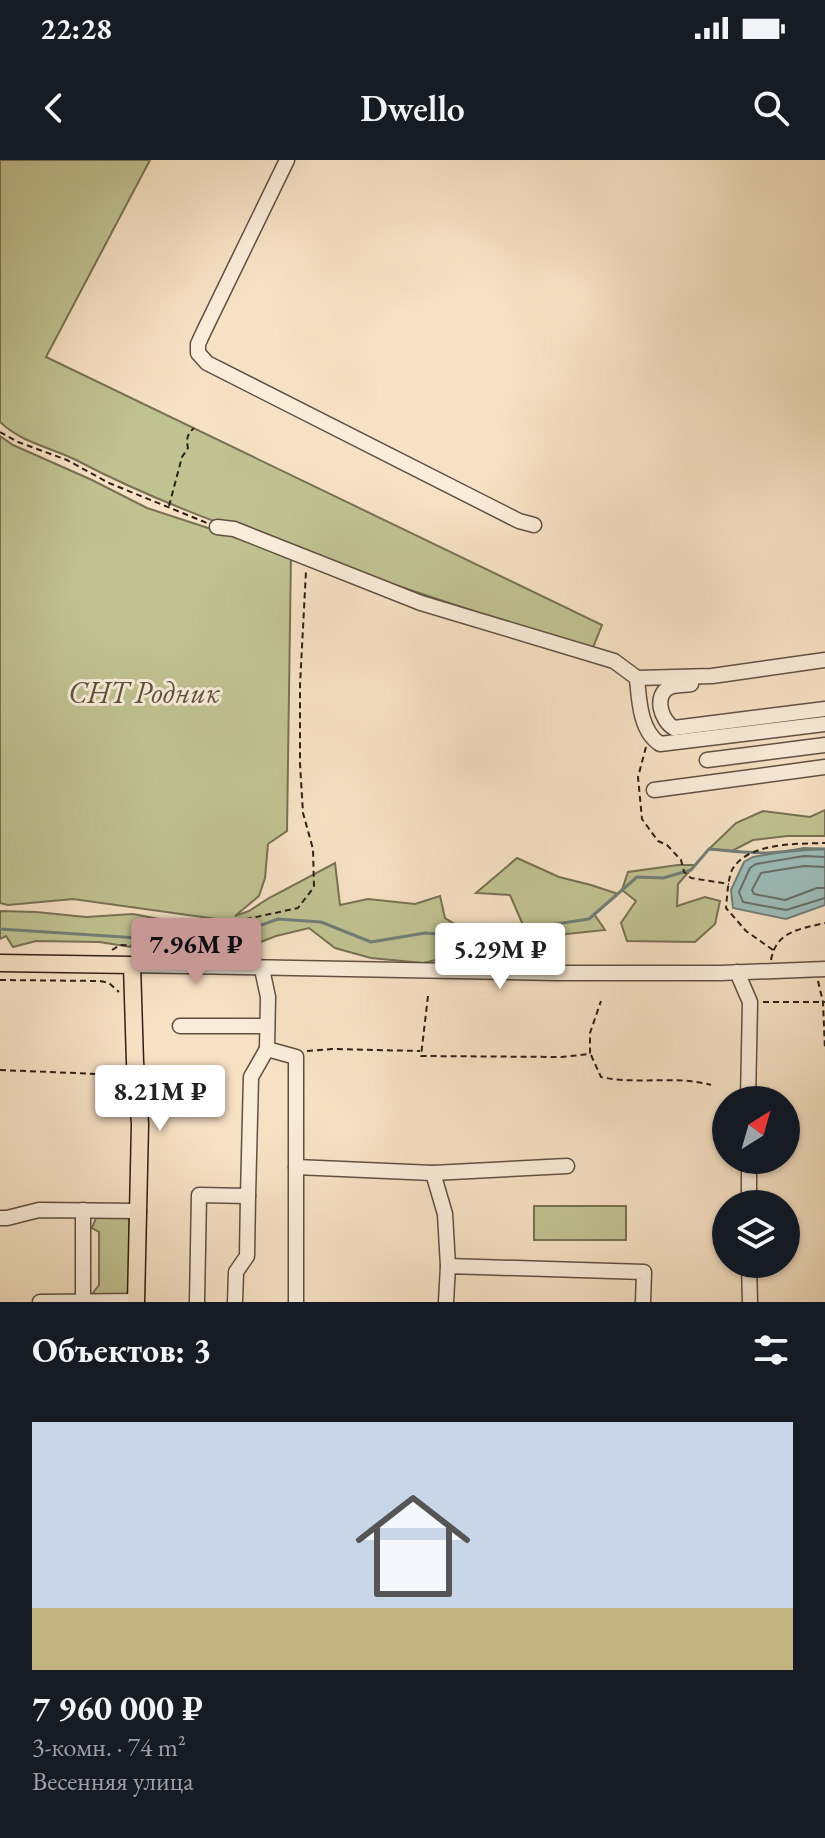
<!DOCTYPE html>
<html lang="ru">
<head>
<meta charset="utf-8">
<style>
  :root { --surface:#171b24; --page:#242831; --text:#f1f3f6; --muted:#9ea1a6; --accent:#c59692 }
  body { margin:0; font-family:"EB Garamond",serif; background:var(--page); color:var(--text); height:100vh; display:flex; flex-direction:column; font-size:30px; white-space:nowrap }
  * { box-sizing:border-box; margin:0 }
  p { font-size:26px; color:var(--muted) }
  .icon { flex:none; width:44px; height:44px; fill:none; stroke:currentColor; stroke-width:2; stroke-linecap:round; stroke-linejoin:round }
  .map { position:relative; height:1142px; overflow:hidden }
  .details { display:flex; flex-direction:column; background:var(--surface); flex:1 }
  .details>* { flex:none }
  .needle { width:52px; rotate:37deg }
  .buttons { position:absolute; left:712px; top:926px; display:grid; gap:16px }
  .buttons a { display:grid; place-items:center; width:88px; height:88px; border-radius:50%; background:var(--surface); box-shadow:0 2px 6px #0004; font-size:40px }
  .price { position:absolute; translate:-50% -68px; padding:0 18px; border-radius:8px; background:#fff; color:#222; font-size:26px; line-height:52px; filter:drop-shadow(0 2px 4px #0008) }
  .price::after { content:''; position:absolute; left:50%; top:48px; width:24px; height:18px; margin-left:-12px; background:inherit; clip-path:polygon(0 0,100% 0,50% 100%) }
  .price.selected { background:var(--accent); color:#111 }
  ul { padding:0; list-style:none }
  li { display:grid; align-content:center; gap:16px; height:424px; padding:0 32px }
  li span { display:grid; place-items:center; height:248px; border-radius:0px; color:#555 }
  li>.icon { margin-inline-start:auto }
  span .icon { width:144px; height:144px; fill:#fffc; stroke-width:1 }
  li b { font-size:34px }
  h2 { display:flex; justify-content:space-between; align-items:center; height:96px; padding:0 32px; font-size:34px }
  .status { display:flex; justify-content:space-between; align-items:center; height:56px; padding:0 40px; background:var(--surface); direction:ltr }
  .status svg { height:22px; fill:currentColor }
  header { display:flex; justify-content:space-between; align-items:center; height:104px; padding:0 32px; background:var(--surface); font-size:36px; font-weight:600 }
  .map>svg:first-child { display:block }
</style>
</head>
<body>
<div class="status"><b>22:28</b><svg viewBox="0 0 49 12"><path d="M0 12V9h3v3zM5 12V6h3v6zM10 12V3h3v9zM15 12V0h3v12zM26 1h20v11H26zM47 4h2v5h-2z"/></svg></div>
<header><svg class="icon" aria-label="back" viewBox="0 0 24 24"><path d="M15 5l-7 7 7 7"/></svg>Dwello<svg class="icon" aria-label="search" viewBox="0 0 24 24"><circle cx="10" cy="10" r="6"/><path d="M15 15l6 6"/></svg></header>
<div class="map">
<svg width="825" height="1142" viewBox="0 0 825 1142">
  <rect width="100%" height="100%" fill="#f6e1c4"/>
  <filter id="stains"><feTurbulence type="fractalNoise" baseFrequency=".0025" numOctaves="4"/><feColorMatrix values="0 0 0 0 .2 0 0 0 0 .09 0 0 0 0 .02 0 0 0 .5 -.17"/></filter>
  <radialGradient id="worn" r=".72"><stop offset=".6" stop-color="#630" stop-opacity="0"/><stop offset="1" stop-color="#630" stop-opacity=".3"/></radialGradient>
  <g fill="#c0c291" stroke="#787154" stroke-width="2">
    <path d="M 0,0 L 150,0 L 46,197 L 602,465 L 592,490 C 495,458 398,427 302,393 C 225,366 148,338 76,300 C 50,287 22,283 0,262 Z"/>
    <path d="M 0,276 L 13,285 L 92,320 L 147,348 L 291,395 L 287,671 L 268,684 L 265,718 L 259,736 L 235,756 L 249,751 L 269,738 L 335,703 L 340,745 L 368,739 L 415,744 L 440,736 L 445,758 L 466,771 L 523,765 L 510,735 L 476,733 L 517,698 L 559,717 L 591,725 L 618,734 L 594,754 L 605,770 L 557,775 L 515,788 L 467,793 L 423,803 L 371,798 L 335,788 L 309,768 L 276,776 L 233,793 L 171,793 L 99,782 L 36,781 L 13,787 L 6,776 L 0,779 L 0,751 L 36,752 L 86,757 L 133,754 L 175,762 L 213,765 L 224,760 L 73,739 L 8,745 L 0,743 Z"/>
    <path d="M 825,650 L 825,676 L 787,676 L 753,680 L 732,691 L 709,689 L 736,663 L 763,651 L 810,657 Z"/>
    <path d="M 678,705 L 695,705 L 678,724 L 677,746 L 705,737 L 720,741 L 715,764 L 695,782 L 627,781 L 621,763 L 636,741 L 622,730 L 628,712 Z"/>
    <rect x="534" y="1046" width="92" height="34"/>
    <path d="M 96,1058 L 129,1058 L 130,1138 L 89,1138 L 99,1125 L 99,1072 L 92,1068 Z"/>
  </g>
  <path fill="#9dbcb9" stroke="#717e78" stroke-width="2" d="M 804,688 L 825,689 L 825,745 L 786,759 L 733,748 L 731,730 L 744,702 L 753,697 Z"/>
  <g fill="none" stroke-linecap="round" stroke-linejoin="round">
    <g stroke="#666e68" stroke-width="2">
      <path d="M 825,697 L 804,696 L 756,704 L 750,708 L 739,732 L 743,742 L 786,750 L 825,738"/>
      <path d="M 825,707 L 804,706 L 761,713 L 752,730 L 754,734 L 785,740 L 817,728 L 825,728"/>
    </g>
    <path stroke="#717e78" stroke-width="3" d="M 0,769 L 154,779 L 245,771 L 278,759 L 321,762 L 371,782 L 425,773 L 477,777 L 514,775 L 556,764 L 589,759 L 637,717 L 663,718 L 691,710 L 709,689 C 729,691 748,693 767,693 C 788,692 804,688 825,689"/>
    <g stroke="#615042" stroke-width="17">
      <g id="minor">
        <path d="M 287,0 L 204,171 L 198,184 L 198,193 L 207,203 L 519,361 L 534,365"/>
        <path d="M 217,367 L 234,369 L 421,443 L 614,501 L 637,518 L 712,516 L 825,500"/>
        <path d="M 637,518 C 639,540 640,571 660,584 L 825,564"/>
        <path d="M 691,524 C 685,525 676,525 670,527 C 653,535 661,561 674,568 L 825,549"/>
        <path d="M 707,600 L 825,585"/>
        <path d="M 654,630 L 825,607"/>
        <path d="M 132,805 L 557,813 L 721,813 L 825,809"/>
        <path d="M 262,809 L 268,837 L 267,889 L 296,897 L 296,1142"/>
        <path d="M 737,812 L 750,842 L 748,940"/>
        <path d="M 180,866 L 267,866"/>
        <path d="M 749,1000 L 749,1044"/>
        <path d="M 296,1007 L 433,1013 L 567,1006"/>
        <path d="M 433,1013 L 445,1054 L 448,1106"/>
        <path d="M 83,1050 L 83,1142"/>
        <path d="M 0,1058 L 7,1058 L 39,1050 L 139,1051"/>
        <path d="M 749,1104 L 750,1142"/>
        <path d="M 40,1142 L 136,1141"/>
        <path d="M 197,1142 L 199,1035 L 248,1036 L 251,917 L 267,889"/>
        <path d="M 235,1142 L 236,1112 L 247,1096 L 248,1036"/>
        <path d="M 446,1142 L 448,1106 L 644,1112 L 643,1142"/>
      </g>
    </g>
    <g stroke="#2f2017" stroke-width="19">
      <path id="major" d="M 0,803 L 132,805 L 135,902 L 140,964 L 136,1142"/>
    </g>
    <g stroke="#2f2017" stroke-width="2" stroke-dasharray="6 4" stroke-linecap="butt">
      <path d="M 0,272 L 18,282 L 67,300 L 109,323 L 207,363"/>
      <path d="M 169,346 L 182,297 L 188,288 C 186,279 187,274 194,268"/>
      <path d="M 646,587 L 638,617 L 642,659 L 658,681 L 667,685 L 681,700 L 684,712 L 691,718 L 729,724"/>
      <path d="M 112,790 L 120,785 L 163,786 L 205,776 L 233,762 L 298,748 L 314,727 L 313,689 L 303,653 L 300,604 L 300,525 L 306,411"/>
      <path d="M 773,790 L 746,771 L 726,748 C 727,738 728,718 732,710 C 747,682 798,684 825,683"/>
      <path d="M 771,800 C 776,771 800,769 825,763"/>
      <path d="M 0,820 L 100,821 L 109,823 L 119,832"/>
      <path d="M 818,821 L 823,842 L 825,890"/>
      <path d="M 428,836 L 421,896 L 561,897 L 590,894 L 590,873 L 601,841"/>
      <path d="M 763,842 L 825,842"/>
      <path d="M 307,891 L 332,889 L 420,891"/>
      <path d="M 591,895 L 601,917 C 637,925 675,915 711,925"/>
      <path d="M 0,910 L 123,915"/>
    </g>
    <use href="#minor" stroke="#f9ecd9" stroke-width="14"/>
    <use href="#major" stroke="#f6e1c4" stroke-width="16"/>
  </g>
  <g text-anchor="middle" stroke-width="6" stroke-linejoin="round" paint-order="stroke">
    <g font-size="30" font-style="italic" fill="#5a513c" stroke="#f9ecd9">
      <text x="144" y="543">СНТ Родник</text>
    </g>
  </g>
  <rect width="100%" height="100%" filter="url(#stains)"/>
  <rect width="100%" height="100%" fill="url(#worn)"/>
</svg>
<div class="buttons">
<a><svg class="needle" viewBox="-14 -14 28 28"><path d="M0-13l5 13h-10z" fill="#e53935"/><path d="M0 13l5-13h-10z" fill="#9ea1a6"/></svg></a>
<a><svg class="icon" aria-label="layers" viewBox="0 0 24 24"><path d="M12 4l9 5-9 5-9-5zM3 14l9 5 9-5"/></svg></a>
</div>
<b class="price selected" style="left:196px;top:826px">7.96M ₽</b>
<b class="price" style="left:500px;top:831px">5.29M ₽</b>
<b class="price" style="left:160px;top:973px">8.21M ₽</b>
</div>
<section class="details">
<h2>Объектов: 3<svg class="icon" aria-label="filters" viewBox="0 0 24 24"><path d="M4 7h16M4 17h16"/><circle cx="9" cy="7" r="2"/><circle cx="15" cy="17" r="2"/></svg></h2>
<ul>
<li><span style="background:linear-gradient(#c9d6e8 75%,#c2b280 0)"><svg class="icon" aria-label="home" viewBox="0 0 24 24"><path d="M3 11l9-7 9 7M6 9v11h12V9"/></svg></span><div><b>7 960 000 ₽</b><p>3-комн. · 74 m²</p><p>Весенняя улица</p></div></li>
</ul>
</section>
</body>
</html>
